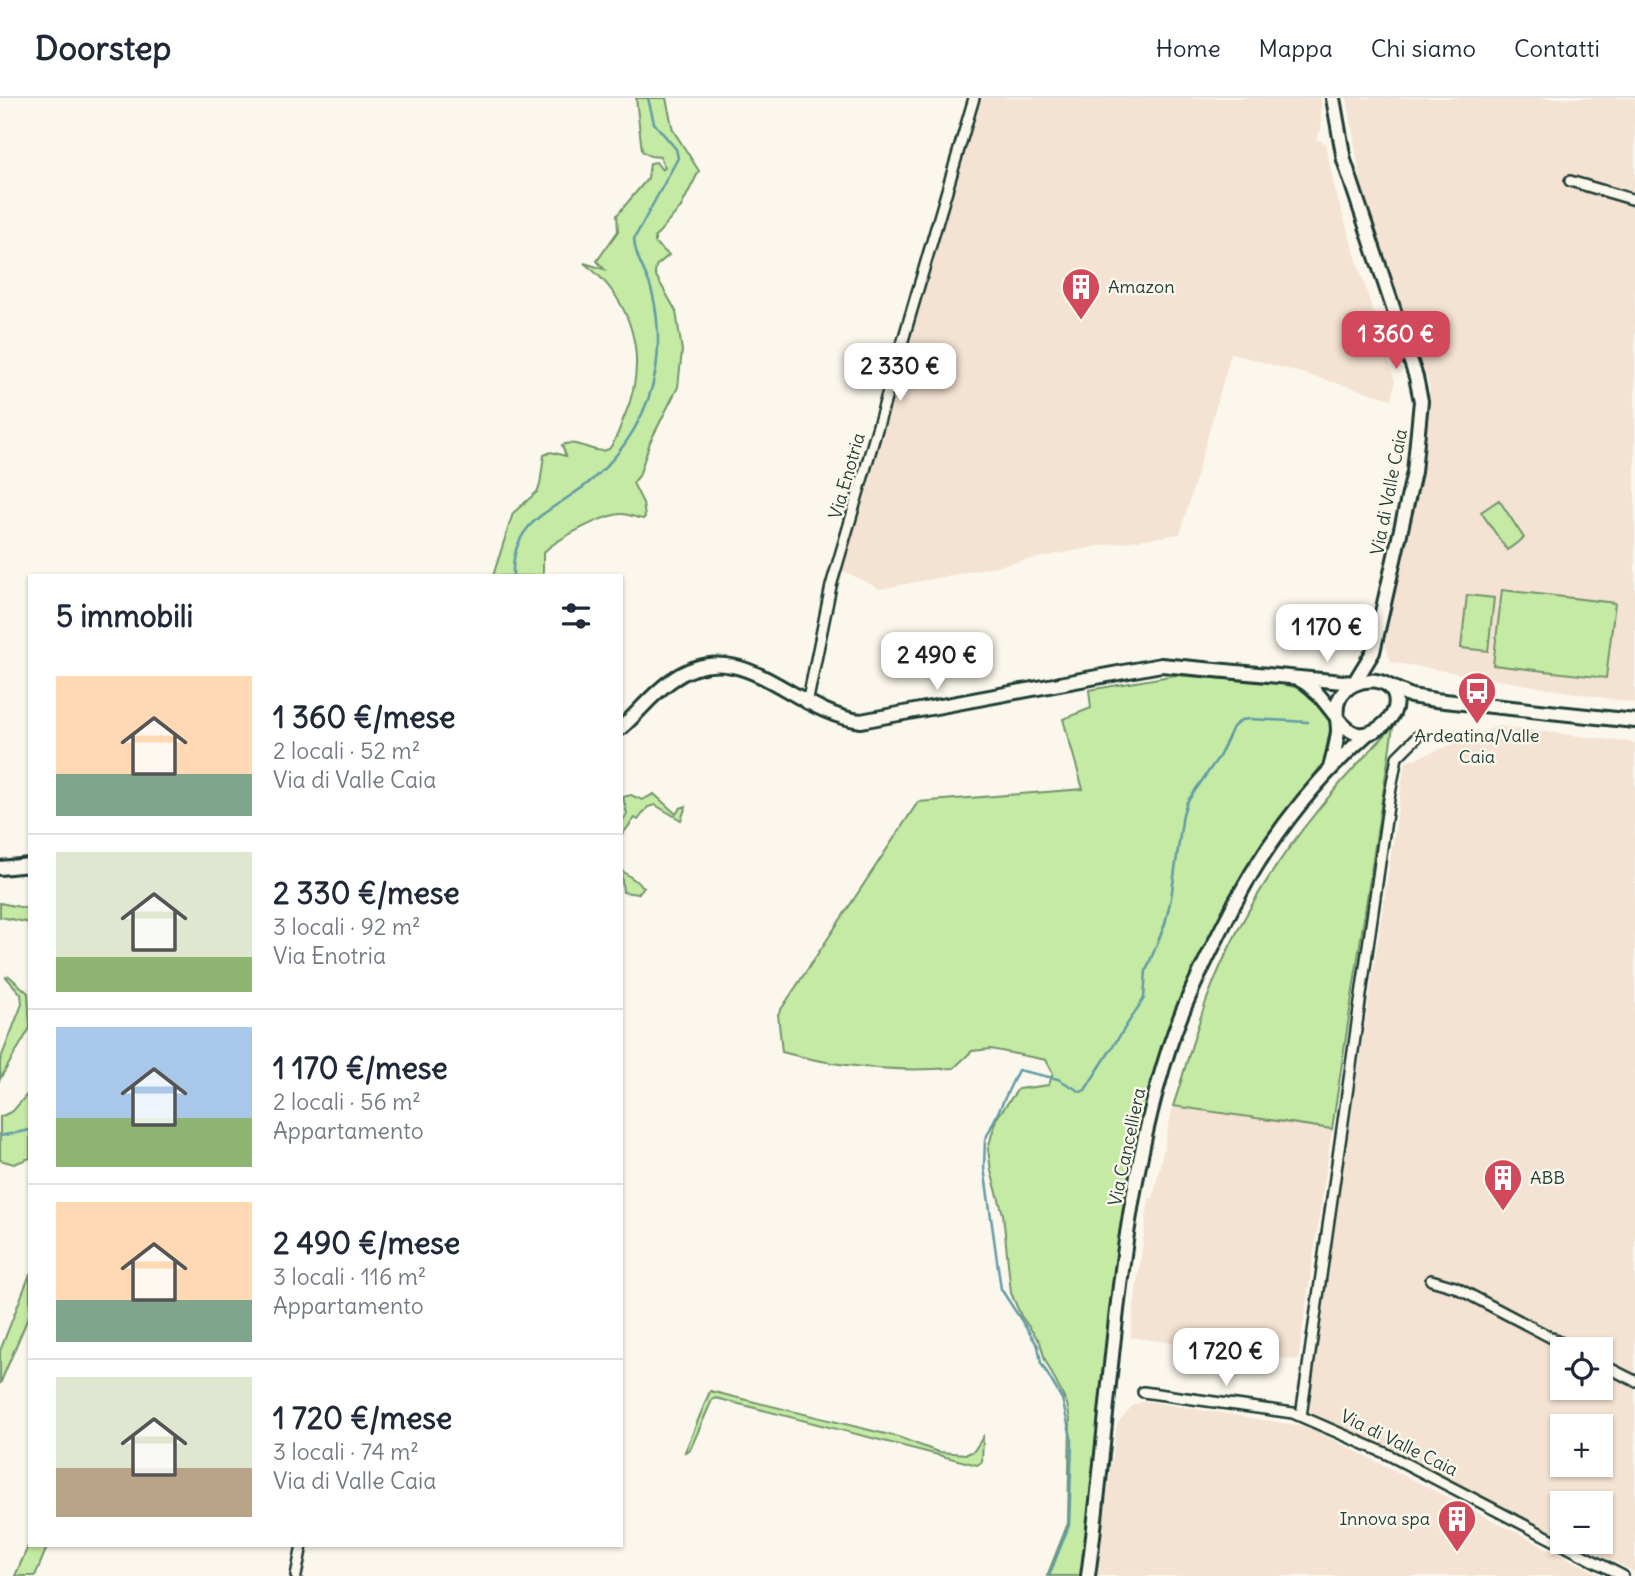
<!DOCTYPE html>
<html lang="it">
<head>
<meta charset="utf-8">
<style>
  :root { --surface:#fff; --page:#f6f6f7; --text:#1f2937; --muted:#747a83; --line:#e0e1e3; --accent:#d1495b }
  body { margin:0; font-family:Delius,sans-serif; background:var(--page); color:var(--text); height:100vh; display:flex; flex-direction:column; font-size:26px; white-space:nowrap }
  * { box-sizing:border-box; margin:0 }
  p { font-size:23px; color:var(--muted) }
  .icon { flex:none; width:38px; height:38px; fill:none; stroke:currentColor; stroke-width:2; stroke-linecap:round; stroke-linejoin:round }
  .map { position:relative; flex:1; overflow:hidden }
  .sheet { position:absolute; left:28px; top:476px; width:595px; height:973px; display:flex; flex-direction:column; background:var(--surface); border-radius:0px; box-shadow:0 2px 5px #0004 }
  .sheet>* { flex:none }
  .fabs { position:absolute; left:1550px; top:1239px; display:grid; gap:14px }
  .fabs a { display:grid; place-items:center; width:63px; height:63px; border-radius:0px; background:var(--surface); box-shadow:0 2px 5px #0004; font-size:35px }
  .price { position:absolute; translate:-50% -60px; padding:0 16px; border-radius:14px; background:#fff; color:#222; font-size:23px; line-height:46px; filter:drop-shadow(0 2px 4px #0008) }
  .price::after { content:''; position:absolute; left:50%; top:42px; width:21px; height:16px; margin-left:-10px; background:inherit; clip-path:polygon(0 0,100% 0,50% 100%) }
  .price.active { background:var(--accent); color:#fff }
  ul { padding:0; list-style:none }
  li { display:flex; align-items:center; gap:21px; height:175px; padding:0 28px }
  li+li { border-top:2px solid var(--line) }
  li span { display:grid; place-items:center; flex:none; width:196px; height:140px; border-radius:0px; color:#555 }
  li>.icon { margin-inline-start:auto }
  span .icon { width:84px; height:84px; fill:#fffc; stroke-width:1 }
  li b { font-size:30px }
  h2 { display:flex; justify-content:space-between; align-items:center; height:84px; padding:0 28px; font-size:30px }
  header { display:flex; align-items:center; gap:42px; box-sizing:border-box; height:98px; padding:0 35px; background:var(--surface); border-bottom:2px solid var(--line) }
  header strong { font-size:33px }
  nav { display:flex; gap:38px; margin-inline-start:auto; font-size:24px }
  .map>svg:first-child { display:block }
</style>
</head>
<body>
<header>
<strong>Doorstep</strong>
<nav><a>Home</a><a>Mappa</a><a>Chi siamo</a><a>Contatti</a></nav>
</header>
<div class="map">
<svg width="1635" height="1478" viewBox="0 0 1635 1478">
  <rect width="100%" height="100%" fill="#fbf7ec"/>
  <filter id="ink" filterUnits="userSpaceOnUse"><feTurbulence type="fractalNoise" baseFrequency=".0143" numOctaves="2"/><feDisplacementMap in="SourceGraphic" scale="14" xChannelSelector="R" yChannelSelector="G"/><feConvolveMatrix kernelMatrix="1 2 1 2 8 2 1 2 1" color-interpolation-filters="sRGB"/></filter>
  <g filter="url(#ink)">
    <g fill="#f4e2d2" fill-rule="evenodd">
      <path d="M 981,0 L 1321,0 L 1321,32 L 1316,41 L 1325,45 L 1335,92 L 1395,284 L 1392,301 L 1231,255 L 1180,436 L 1104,447 L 880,491 L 840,471 Z"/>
      <path d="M 1347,0 L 1635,0 L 1635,605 L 1391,564 L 1385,546 L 1420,371 L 1430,289 L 1365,108 Z"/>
      <path d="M 1498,628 L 1635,645 L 1635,1474 L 1572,1444 L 1601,1444 L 1601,1405 L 1563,1405 L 1563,1439 L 1312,1317 L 1307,1307 L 1405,665 ZM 1563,1251 L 1601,1251 L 1601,1290 L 1563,1290 ZM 1563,1328 L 1601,1328 L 1601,1367 L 1563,1367 Z"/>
      <path d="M 1173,1008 L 1332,1031 L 1298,1262 L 1130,1239 L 1149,1100 L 1153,1100 Z"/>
      <path d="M 1145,1303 L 1308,1329 L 1603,1478 L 1096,1478 L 1117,1326 L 1133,1307 Z"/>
    </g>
    <g fill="#c4eaa4" stroke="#72946c" stroke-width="2">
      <path d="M 636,0 L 666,0 L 673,32 L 699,73 L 681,109 L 655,139 L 655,145 L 669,157 L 656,168 L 655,176 L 676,213 L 682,253 L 678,289 L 650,344 L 639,378 L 633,385 L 643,405 L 645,419 L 643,421 C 636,420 629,416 622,416 C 604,416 555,442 543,455 L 543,478 L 493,478 L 513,415 L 537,394 L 540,387 L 544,357 L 551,354 L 566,358 L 562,347 C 578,340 594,358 609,351 C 617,342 620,328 625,317 C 649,260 633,202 584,165 L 604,171 L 597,163 L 618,133 L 617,117 L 648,80 L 650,65 L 656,64 L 662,72 L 665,70 L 660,59 L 650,58 L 642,53 Z"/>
      <path d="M 1499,402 L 1524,440 L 1507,452 L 1481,414 Z"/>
      <path d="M 1502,492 L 1615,505 L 1606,580 L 1493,567 Z"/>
      <path d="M 1467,497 L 1494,500 L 1488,553 L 1461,550 Z"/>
      <path d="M 1176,577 L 1279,585 L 1302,591 L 1312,597 L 1326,614 L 1331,628 L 1323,665 L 1254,759 L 1216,826 L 1188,890 L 1120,1158 L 1081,1478 L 1047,1478 L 1068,1425 L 1070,1322 L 1067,1306 L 1045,1262 L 1040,1244 L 1021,1218 L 1011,1195 L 1003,1116 L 991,1073 L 988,1051 L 996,1021 L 1018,991 L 1049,987 L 1053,975 L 1046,962 L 991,951 L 972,953 L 954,970 C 898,974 837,969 782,954 L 778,916 L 918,704 L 1083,691 L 1063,621 L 1091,610 L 1089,592 Z"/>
      <path d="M 1393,629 L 1332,1031 L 1173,1008 C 1185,973 1194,936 1207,901 C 1247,795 1314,708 1393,629 Z"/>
      <path d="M 654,696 L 676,716 L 680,710 L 686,708 L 681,722 L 655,707 L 648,709 L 638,722 L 635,720 L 621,738 L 621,725 L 627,716 L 623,699 L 631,697 L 642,702 Z"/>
      <path d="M 621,772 L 644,789 L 638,796 L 623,794 Z"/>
      <path d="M 0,805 L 30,811 L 30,825 L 0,819 Z"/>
      <path d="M 9,878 L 28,895 L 30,930 L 0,981 L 0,963 L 22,906 L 21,896 L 6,879 Z"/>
      <path d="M 30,993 L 30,1060 L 14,1066 L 0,1062 L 0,1019 L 13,1013 Z"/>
      <path d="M 30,1176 L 30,1215 L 0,1286 L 0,1253 Z"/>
      <path d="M 710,1293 L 898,1339 L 938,1354 L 967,1356 L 974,1353 L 983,1339 L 982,1364 L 977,1367 L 716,1300 L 712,1302 L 690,1352 L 685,1354 Z"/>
      <path d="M 30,1444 L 30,1447 L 48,1447 L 35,1478 L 15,1478 Z"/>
    </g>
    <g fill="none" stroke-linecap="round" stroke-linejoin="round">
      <g stroke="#629ba5" stroke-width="2.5">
        <path d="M 513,478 C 511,419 557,413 593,381 C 625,353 649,314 656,271 C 660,245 658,212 650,187 C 644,171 635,158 634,141 L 678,60 L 676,51 L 654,25 L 648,0"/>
        <path d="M 0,1038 L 30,1032"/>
        <path d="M 1049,1478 L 1069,1427 L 1072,1343 L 1062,1301 L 1041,1265 L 1038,1248 L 1001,1191 L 984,1069 L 985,1042 L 1018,972 L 1058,981 L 1081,994 L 1085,992 L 1144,900 L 1146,873 L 1165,826 L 1171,800 L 1183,716 L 1187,704 L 1220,657 L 1233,629 L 1241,622 L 1250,621 L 1308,624"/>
      </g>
      <g stroke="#1f3d34" stroke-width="14">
        <g id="street">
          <path d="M 1570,83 L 1635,102"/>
          <path d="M 807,606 L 831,488 L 974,0"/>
          <path d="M 1431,1182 L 1455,1189 L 1573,1251"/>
          <path d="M 1601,1266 L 1635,1283"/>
          <path d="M 1143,1294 L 1293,1315 L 1385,1355 L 1623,1478"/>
          <path d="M 1301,1318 L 1389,701 L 1397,659 L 1417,639"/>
          <path d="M 296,1478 L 302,1447"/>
        </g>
      </g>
      <g stroke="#1f3d34" stroke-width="18">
        <g id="secondary">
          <path d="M 1333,0 L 1344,62 L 1416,279 L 1421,303 L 1414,374 L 1373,554 L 1354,585"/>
          <path d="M 1300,582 C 1325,594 1338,632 1358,636 C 1372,638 1392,624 1395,610 C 1402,576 1352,574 1339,601 C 1334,611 1338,622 1338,633 C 1337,646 1333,658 1330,670"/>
          <path d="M 1387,587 L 1411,598 L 1435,602 L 1635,623"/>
          <path d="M 621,630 C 638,615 653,595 672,582 C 742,533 792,615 861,623 L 1161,567 L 1354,585"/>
          <path d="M 0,770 L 30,767"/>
          <path d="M 1088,1478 C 1112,1303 1114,1120 1169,950 C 1182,910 1201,872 1220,834 C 1256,759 1305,691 1367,636"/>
        </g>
      </g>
      <use href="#street" stroke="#fbf7ec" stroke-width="9"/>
      <use href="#secondary" stroke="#fbf7ec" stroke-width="12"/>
    </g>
  </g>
  <defs>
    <g id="building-pin" transform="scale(2.0125)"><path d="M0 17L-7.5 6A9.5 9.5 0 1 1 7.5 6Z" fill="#d1495b" stroke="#fbf7ec"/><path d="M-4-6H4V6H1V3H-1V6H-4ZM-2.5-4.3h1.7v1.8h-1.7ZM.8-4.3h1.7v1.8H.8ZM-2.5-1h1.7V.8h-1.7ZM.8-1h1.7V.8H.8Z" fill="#fff"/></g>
    <g id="bus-pin" transform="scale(2.0125)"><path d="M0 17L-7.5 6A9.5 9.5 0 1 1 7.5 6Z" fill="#d1495b" stroke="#fbf7ec"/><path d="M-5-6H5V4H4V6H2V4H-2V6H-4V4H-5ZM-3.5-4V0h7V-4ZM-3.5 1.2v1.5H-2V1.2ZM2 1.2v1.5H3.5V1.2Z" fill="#fff"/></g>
  </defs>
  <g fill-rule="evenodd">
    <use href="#building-pin" x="1081" y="189"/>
    <use href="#bus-pin" x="1477" y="593"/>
    <use href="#building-pin" x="1503" y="1080"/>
    <use href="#building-pin" x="1457" y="1421"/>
  </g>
  <g text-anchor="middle" stroke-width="5" stroke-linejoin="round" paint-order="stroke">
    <g font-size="18" fill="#1f3d34" stroke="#fbf7ec" text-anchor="start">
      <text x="1108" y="195">Amazon</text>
      <text x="1477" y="644" text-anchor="middle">Ardeatina/Valle<tspan x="1477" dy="21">Caia</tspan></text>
      <text x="1530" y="1086">ABB</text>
      <text x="1430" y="1427" text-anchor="end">Innova spa</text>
    </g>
    <g font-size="18" fill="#1f3d34" stroke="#fbf7ec">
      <text transform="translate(847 378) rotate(-74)" y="6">Via Enotria</text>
      <text transform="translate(1389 394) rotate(-79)" y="6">Via di Valle Caia</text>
      <text transform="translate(1127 1049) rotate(-78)" y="6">Via Cancelliera</text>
      <text transform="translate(1399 1345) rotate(26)" y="6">Via di Valle Caia</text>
    </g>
  </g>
</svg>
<div class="fabs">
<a><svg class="icon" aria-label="locate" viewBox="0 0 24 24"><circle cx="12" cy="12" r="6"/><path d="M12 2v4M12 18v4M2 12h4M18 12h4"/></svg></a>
<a>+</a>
<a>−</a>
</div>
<b class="price active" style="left:1396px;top:273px">1 360 €</b>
<b class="price" style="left:900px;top:305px">2 330 €</b>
<b class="price" style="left:1327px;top:566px">1 170 €</b>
<b class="price" style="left:937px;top:594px">2 490 €</b>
<b class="price" style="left:1226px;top:1290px">1 720 €</b>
<section class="sheet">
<h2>5 immobili<svg class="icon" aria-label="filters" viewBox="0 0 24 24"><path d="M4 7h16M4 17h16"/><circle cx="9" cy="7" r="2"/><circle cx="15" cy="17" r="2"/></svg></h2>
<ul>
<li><span style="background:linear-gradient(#ffd9b3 70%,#7fa58c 0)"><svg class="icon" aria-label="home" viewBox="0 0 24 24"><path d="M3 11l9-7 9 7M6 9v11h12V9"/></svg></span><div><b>1 360 €/mese</b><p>2 locali · 52 m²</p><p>Via di Valle Caia</p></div></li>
<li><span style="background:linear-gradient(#dfe7d0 75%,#8fb573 0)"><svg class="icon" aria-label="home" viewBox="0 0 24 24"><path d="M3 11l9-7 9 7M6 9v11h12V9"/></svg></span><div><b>2 330 €/mese</b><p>3 locali · 92 m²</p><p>Via Enotria</p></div></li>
<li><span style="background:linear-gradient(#a9c7e8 65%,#8fb573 0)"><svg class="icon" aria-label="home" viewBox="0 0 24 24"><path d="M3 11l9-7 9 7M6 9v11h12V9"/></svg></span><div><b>1 170 €/mese</b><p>2 locali · 56 m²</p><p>Appartamento</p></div></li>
<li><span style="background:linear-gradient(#ffd9b3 70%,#7fa58c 0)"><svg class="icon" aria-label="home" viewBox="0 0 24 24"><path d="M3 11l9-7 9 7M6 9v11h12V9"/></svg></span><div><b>2 490 €/mese</b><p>3 locali · 116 m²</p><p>Appartamento</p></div></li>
<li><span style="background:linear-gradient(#dfe7d0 65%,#b9a48a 0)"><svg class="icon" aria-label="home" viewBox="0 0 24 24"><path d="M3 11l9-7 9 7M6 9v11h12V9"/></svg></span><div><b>1 720 €/mese</b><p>3 locali · 74 m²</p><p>Via di Valle Caia</p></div></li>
</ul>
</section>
</div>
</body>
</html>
